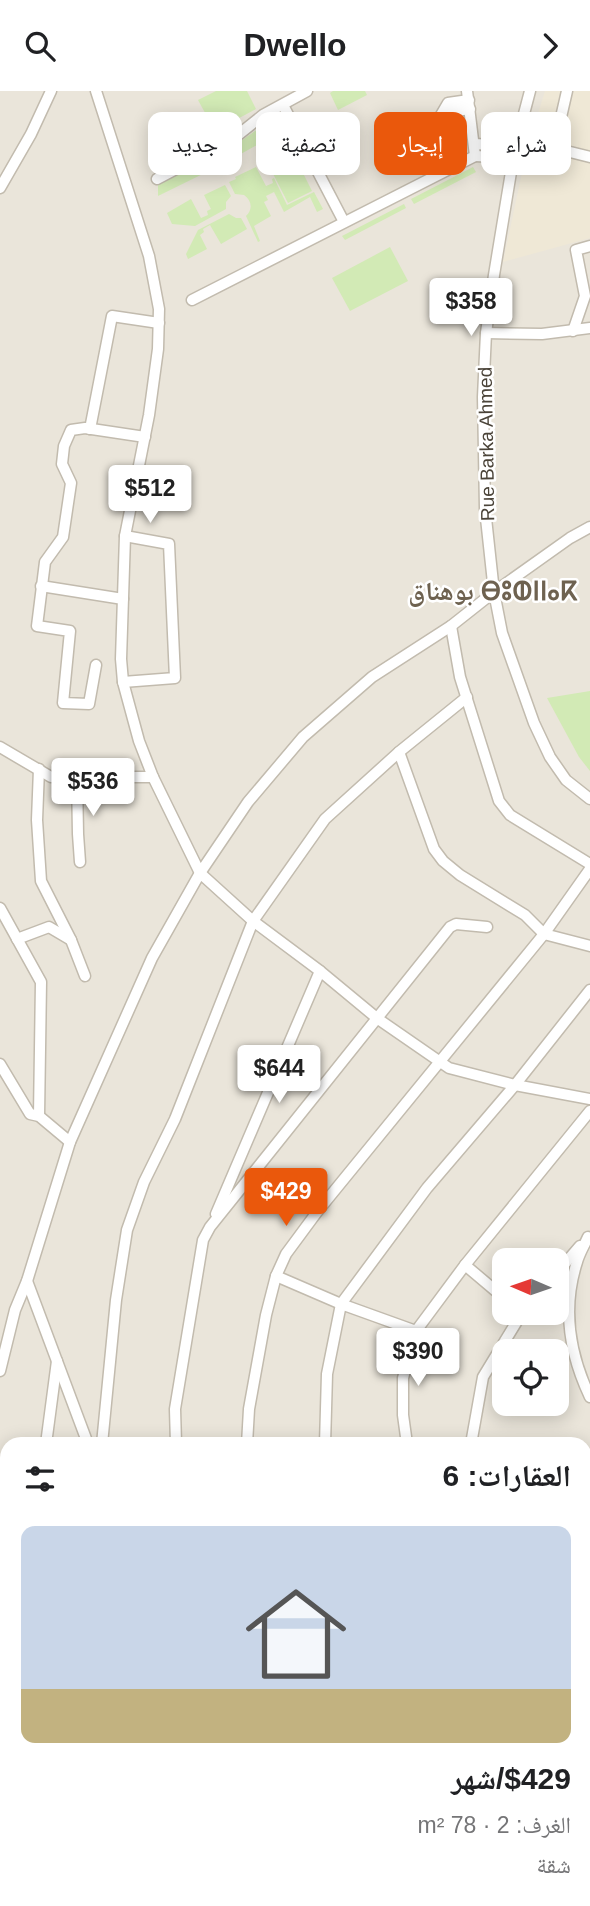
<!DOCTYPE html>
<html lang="ar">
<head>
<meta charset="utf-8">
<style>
  :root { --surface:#fff; --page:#f2f2f2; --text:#202124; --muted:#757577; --line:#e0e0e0; --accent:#ea580c }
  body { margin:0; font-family:Arial,"Noto Naskh Arabic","Noto Sans Tifinagh",sans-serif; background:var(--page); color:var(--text); direction:rtl; height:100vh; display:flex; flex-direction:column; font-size:26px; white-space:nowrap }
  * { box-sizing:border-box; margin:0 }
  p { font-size:23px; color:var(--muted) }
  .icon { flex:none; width:38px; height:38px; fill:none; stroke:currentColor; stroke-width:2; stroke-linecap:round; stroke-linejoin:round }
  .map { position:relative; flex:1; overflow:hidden; direction:ltr }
  .sheet { position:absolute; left:0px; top:1346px; width:592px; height:471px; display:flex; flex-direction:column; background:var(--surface); border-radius:21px 21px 0 0; box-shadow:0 4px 18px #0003; direction:rtl }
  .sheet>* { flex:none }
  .hud { position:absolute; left:21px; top:21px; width:550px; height:63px; direction:rtl; display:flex; gap:14px }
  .needle { width:46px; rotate:272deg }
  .fabs { position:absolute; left:492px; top:1157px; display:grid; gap:14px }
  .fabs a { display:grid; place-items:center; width:77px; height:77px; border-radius:14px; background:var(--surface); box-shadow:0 4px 18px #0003; font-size:35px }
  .price { position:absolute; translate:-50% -60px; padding:0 16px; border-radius:7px; background:#fff; color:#222; font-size:23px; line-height:46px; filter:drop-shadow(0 2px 4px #0008) }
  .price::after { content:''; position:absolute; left:50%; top:42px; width:21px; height:16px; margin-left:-10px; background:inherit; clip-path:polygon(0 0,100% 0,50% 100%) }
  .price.selected { background:var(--accent); color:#fff }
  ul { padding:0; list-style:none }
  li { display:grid; align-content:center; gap:14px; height:371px; padding:0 21px }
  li+li { border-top:2px solid var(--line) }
  li span { display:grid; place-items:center; height:217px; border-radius:14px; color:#555 }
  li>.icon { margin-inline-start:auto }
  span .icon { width:126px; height:126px; fill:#fffc; stroke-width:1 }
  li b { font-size:30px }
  h2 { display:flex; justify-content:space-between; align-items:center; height:84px; padding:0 21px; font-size:30px }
  .tag { padding:0 24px; border-radius:14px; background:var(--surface); box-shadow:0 4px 18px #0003; font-size:24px; line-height:63px }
  .tag.selected { background:var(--accent); color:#fff }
  header { display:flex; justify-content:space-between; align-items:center; height:91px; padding:0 21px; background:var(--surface); font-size:32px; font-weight:700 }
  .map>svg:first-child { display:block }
</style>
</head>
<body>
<header><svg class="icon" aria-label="forward" viewBox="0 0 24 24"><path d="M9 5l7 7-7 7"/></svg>Dwello<svg class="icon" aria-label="search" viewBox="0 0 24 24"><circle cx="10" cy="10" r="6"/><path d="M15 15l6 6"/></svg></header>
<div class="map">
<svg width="590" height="1815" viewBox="0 0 590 1815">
  <rect width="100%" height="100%" fill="#f6f3ec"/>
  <path fill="#eae5da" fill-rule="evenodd" d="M 0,0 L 590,0 L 590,1461 L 585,1461 L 584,1353 L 7,1353 L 7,1713 L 0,1714 ZM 504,1169 L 556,1169 L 556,1222 L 504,1222 ZM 504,1260 L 556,1260 L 556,1312 L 504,1312 Z"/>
  <path fill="#efe8d6" d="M 545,0 L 590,0 L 590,147 L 503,171 L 527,58 Z"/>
  <g fill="#d2eab5">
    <path d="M 216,0 L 247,0 L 256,18 L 215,40 L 198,9 Z"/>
    <path d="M 333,0 L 365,0 L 367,4 L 338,19 L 330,2 Z"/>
    <path d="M 279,25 L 295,56 L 286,61 L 279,46 L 276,46 L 275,44 L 221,74 L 217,65 C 239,54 257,36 279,25 Z"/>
    <path d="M 292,60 L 312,100 L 288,112 L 268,73 Z"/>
    <path d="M 211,67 L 215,77 L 158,105 L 158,92 Z"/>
    <path d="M 256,76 L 266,95 L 273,92 L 272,88 L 274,87 L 287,114 L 314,101 L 323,118 L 317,121 L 310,106 L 284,121 L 274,101 L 266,105 L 268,109 L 264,111 L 271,125 L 254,135 L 260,150 L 258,151 L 246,125 C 253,118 252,110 244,104 L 235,103 L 229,91 L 236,88 L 235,86 Z"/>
    <path d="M 473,76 L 476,81 L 414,113 L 411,108 Z"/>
    <path d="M 225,94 L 231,105 L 226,111 L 226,118 L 195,135 L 172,133 L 167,122 L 191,108 L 201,127 L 208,124 L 207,120 L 211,118 L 204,104 Z"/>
    <path d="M 404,113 L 406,117 L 345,149 L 342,145 Z"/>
    <path d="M 229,123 L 236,127 L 241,127 L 247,138 L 221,153 L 210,134 L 203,138 L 204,141 L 200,144 L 207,158 L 188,168 L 186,163 L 198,139 Z"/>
    <path d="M 390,156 L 408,190 L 350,220 L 332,187 Z"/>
    <path d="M 590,600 L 590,680 L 579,666 L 547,607 Z"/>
  </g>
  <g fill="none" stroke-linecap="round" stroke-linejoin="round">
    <g stroke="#c2bbae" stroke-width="13">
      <g id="minor">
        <path d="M 96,0 L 149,165 L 159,218 L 158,258 L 149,324 L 125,445 L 121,568 L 123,591 L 139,650 L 153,686 L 200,782 L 248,711 L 303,646 L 372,586 L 451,535 L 494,501 L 570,447 L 590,436"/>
        <path d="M 530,0 L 515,57 L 494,184 L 486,242 L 483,306 L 485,418 L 494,501 L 502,542 L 534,632 L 550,666 L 566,689 L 590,708"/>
        <path d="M 567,0 L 554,57 L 590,66"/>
        <path d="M 469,9 L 448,12 L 441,24 L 446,27 L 449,21 L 470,18"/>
        <path d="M 283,14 L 344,131"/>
        <path d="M 474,53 L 493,54 L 495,66 L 475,65"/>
        <path d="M 554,57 L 545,55 L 551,31 L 560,33"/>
        <path d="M 157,88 L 233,48 L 263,24 L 307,0"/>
        <path d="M 0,97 L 31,43 L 51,0"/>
        <path d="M 192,209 L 475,65 L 467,0"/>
        <path d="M 488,227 L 464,226 L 464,202 L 492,193"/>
        <path d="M 573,240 L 585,205 L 576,159 L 590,155"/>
        <path d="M 486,242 L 542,243 L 590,237"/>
        <path d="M 90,338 L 112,225 L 159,232"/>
        <path d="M 41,495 L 123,508"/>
        <path d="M 451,535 L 460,586 L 499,710 L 510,724 L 590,773"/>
        <path d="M 96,574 L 89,613 L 63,612 L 70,540 L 37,535 L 45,471 L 63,446 L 71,392 L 62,373 L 64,355 L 71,339 L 85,337 L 145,346"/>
        <path d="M 123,591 L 175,587 L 169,453 L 125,445"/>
        <path d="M 0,656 L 51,686 L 153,686"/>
        <path d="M 399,661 L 434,758 L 443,770 L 460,784 L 525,824 L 544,843 L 590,855"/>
        <path d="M 39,678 L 37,729 L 41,790 L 71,849 L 85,885"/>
        <path d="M 77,686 L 78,743 L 80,771"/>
        <path d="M 0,817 L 41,891 L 39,1025"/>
        <path d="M 17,848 L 49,836 L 71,849"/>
        <path d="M 0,973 L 30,1023 L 39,1025 L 70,1051"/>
        <path d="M 216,1123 L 320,880"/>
        <path d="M 588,1146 C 584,1155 579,1163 577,1171 C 562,1217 570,1264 590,1306"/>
        <path d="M 465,1174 L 504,1207"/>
        <path d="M 556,1183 L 580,1155"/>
        <path d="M 276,1185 L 341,1213 L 427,1097 L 515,994 L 590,899"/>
        <path d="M 27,1190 L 88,1353"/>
        <path d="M 0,1280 L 15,1219 L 27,1190 L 70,1051 L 152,867 L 200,782 L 253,830 L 320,880 L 378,928 L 449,977 L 515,994 L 590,1008"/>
        <path d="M 46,1353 L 57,1270"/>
        <path d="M 102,1353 L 116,1209 L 127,1139 L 144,1091 L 175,1028 L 253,830 L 325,728 L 399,661 L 467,606"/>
        <path d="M 176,1353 L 175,1318 L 203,1149 L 210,1136 L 450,836 L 456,833 L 487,836"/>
        <path d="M 247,1353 L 249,1318 L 266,1224 L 276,1185 L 286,1163 L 317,1121 L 544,843 L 590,778"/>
        <path d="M 325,1353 L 327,1283 L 341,1213 L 416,1240 L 465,1174 L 590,1020"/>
        <path d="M 407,1353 L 403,1324 L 403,1287 L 416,1240"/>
        <path d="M 471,1353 L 483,1286 L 522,1222"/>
      </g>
    </g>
    <use href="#minor" stroke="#fff" stroke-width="10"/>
  </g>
  <g text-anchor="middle" stroke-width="5" stroke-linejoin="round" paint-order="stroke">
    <g font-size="19" fill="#4b4439" stroke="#fff">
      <text transform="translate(486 353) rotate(-91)" y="7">Rue Barka Ahmed</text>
    </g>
    <g font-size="26" font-weight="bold" fill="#6e6250" stroke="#fff">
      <text x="493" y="509">بوهناق ⴱⵓⵀⵏⵏⴰⴽ</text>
    </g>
  </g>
</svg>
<div class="fabs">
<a><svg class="needle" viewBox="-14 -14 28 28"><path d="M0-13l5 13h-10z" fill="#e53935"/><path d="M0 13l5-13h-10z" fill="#757577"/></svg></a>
<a><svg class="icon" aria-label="locate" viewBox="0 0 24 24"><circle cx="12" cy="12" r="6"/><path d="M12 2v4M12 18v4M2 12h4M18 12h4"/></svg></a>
</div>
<b class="price" style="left:471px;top:247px">$358</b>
<b class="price" style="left:150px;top:434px">$512</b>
<b class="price" style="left:93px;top:727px">$536</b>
<b class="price" style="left:279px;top:1014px">$644</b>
<b class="price selected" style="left:286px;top:1137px">$429</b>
<b class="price" style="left:418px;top:1297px">$390</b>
<div class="hud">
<a class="tag">شراء</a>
<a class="tag selected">إيجار</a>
<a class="tag">تصفية</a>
<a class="tag">جديد</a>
</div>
<section class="sheet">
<h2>العقارات: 6<svg class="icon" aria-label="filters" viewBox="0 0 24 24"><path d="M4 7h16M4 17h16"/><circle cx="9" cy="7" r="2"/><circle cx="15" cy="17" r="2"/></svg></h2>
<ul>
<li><span style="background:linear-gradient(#c9d6e8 75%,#c2b280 0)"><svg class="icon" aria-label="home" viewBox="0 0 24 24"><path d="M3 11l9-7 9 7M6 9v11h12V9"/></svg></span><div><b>$429/شهر</b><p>الغرف: 2 · 78 m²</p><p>شقة</p></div></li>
</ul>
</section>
</div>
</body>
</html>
